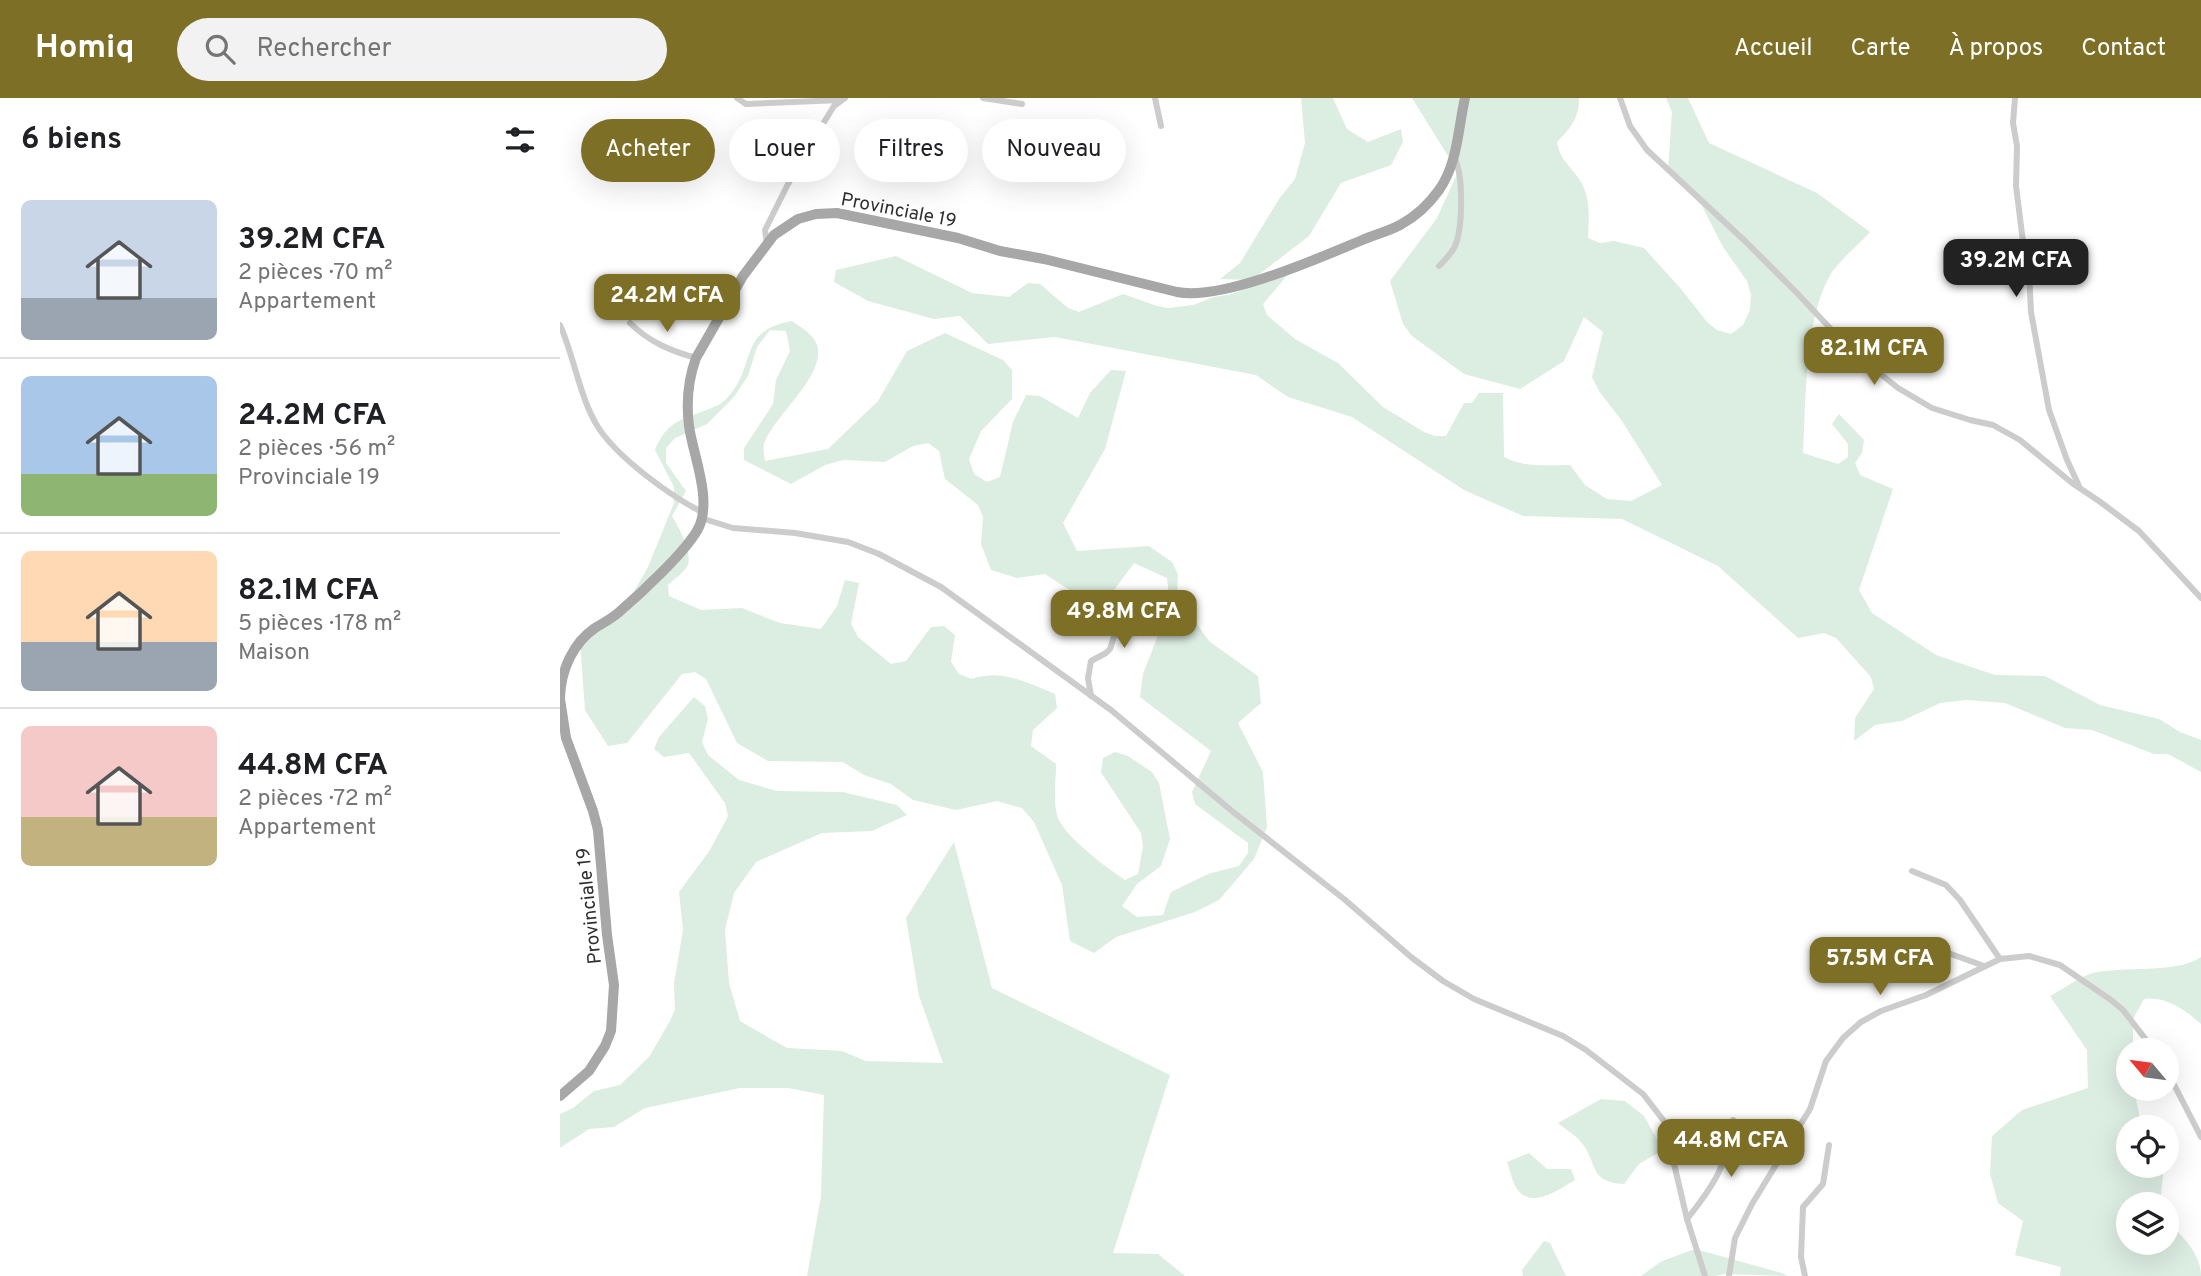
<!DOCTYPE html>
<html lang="fr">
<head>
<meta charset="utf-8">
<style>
  :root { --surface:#fff; --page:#f2f2f2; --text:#202124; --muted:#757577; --line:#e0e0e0; --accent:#7d6f26 }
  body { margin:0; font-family:Overpass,sans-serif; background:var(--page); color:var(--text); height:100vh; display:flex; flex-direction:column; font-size:26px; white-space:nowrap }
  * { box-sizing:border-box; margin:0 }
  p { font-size:23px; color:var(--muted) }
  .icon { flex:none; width:38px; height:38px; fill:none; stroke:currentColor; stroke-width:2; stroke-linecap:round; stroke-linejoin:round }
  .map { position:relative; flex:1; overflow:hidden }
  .side { display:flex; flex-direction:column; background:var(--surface); width:560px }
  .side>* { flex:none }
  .banner { position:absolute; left:21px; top:21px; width:665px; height:63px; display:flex; gap:14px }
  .needle { width:46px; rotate:299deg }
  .buttons { position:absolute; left:1556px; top:940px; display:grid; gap:14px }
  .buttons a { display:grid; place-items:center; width:63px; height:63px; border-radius:50%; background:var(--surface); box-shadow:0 7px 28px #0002; font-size:35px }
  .price { position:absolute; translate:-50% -60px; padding:0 16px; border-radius:14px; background:var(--accent); color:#fff; font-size:23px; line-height:46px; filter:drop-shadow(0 2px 4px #0008) }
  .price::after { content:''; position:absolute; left:50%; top:42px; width:21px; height:16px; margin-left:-10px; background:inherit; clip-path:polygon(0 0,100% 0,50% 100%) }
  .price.on { background:#222; color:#fff }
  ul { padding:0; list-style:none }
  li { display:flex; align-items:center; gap:21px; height:175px; padding:0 21px }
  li+li { border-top:2px solid var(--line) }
  li span { display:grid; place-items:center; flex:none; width:196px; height:140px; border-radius:10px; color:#555 }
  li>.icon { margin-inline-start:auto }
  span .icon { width:84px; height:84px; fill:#fffc; stroke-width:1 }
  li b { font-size:30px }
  h2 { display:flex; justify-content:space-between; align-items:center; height:84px; padding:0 21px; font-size:30px }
  .chip { padding:0 24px; border-radius:32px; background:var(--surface); box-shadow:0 7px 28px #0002; font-size:24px; line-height:63px }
  .chip.on { background:var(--accent); color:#fff }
  header { display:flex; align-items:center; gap:42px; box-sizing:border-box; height:98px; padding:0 35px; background:var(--accent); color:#fff }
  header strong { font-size:33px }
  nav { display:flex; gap:38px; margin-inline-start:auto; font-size:24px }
  .search { width:490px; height:63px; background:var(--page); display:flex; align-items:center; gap:18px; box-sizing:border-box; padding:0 24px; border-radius:38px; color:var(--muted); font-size:26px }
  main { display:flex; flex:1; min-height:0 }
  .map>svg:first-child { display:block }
</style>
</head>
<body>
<header>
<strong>Homiq</strong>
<div class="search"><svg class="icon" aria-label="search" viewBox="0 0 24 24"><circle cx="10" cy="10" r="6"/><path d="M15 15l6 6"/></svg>Rechercher</div>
<nav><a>Accueil</a><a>Carte</a><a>À propos</a><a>Contact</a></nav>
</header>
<main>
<section class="side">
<h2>6 biens<svg class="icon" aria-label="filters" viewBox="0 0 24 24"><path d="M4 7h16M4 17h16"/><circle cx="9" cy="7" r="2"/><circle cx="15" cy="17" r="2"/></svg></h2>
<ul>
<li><span style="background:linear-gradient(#c9d6e8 70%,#9aa5b1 0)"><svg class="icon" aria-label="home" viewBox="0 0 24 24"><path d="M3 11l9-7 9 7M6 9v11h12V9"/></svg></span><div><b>39.2M CFA</b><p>2 pièces · 70 m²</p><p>Appartement</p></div></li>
<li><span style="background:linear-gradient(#a9c7e8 70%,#8fb573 0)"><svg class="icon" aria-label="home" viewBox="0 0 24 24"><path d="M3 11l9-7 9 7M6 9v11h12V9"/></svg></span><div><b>24.2M CFA</b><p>2 pièces · 56 m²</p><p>Provinciale 19</p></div></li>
<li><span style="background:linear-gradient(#ffd9b3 65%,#9aa5b1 0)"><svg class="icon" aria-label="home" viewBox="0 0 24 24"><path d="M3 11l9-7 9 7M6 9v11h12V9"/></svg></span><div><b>82.1M CFA</b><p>5 pièces · 178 m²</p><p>Maison</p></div></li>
<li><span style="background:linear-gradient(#f6c9c9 65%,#c2b280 0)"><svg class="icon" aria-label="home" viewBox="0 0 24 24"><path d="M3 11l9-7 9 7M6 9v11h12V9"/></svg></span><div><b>44.8M CFA</b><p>2 pièces · 72 m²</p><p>Appartement</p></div></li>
</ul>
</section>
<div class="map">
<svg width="1641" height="1178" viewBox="0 0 1641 1178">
  <rect width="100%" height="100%" fill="#fff"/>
  <g fill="#dcede2" fill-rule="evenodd">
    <path d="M 741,0 L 773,0 L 787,31 L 808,44 L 841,31 L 843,44 L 831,67 L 781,85 L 749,138 L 692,182 L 660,181 L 680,165 L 719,101 L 735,81 L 745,45 Z"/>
    <path d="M 852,0 L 1019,0 C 1020,19 1010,31 997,44 C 1000,62 1009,66 1019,81 C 1031,98 1029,120 1028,140 L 1040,145 L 1054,143 L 1084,150 L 1121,191 L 1147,224 L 1157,232 L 1171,236 L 1183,227 L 1190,212 L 1191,197 L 1187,183 L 1163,149 L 1142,108 L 1108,72 L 1112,14 L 1106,0 L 1128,0 L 1149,45 L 1257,95 L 1310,134 C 1298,147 1282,160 1272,174 C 1244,218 1246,304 1243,355 L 1278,366 L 1288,359 L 1288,346 L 1272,326 L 1279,316 L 1304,342 L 1302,355 L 1295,365 L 1300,377 L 1333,391 L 1299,492 L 1312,515 L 1376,557 L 1435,577 L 1485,578 L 1540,607 L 1599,621 L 1620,634 L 1641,642 L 1641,674 L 1608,656 L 1594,656 L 1532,632 L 1505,630 L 1445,605 L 1406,602 L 1380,605 L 1342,623 L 1315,627 L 1294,643 L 1295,620 L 1314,591 L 1311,579 L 1276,540 L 1264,535 L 1238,540 L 1158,468 L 1062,421 L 963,418 L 904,392 L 792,319 L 728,299 L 696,277 L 495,239 L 428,246 L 400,218 L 374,221 L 308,203 L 274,184 L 276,172 L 336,158 L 412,195 L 449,199 L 468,185 L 480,186 L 508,210 L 519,214 L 563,196 L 597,208 L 608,210 L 633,207 L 654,199 L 672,196 L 730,174 L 703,206 L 707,217 L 735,241 L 778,265 L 823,309 L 864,334 L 875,338 L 886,338 L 904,305 L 912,305 L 919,295 L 943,295 L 944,359 C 964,370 987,367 1010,367 L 1025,387 L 1047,401 L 1071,403 L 1102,387 L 1062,323 L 1039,293 L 1032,279 L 1043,234 L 1024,219 L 1004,263 L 960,291 L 904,276 L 852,238 L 843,226 L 830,183 L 877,120 L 898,74 Z"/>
    <path d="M 232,223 C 239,228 249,234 254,241 C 275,271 212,318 204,346 C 203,352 204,357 205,363 L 268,351 L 318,303 L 347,253 L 385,235 L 443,262 L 452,272 L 452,301 L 421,333 L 409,361 L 414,376 L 427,384 L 440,379 L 453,324 L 466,297 L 480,298 L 518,320 L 530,295 L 551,272 L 566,273 L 545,351 L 503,425 L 517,453 L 589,448 L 612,464 L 618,476 L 617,500 L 650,544 L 698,578 L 701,605 L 678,625 L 703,674 L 707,729 L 694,761 L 659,802 L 635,814 L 556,839 L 534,855 L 510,843 L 502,787 L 474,724 L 462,710 L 437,703 L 396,712 L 353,702 L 331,686 L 304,677 L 283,664 L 208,663 L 177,645 L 146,581 L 135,574 L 122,576 L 67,645 L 48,648 L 25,612 L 20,544 L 68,504 L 88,469 L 114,405 L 114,389 L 95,352 C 107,322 122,322 149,311 C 156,308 162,306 167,300 C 197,269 177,232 232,223 ZM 210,232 L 226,233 L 230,253 L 216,282 L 213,306 L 184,350 L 184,362 L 231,386 L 265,367 L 283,362 L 325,364 L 353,348 L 368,345 L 379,353 L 385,381 L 418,407 L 423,419 L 421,446 L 431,472 L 457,480 L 485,476 L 531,506 L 551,496 L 574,465 L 607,480 L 610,507 L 583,576 L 580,599 L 651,653 L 632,694 L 635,706 L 688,745 L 688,755 L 679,768 L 648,776 L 611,794 L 603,817 L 577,819 L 562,808 L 577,786 L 601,768 L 610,741 L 599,685 L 592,674 L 568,658 L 555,654 L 543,660 L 541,674 L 581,735 L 583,748 L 578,776 L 565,782 C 547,770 502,737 497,717 C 493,701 496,681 496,666 L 471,648 L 473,632 L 497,610 L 495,596 C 467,585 441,570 412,581 L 399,576 L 391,564 L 395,537 L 384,528 L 371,529 L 346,563 L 331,566 L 298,539 L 291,526 L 299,485 L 285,482 L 277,508 L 261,531 L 220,525 L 182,510 L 141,512 L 109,498 L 108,487 C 114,481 125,474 128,467 C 132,453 119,430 112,418 L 126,393 L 106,365 L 106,350 L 115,340 L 147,326 L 174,299 L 188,278 L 197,249 Z"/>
    <path d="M 134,599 L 145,608 L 148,621 L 142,644 L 148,657 L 179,682 L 217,693 L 283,694 L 337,707 L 347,717 L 312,733 L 262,735 L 196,764 L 174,795 L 165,832 L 169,885 L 180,923 L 227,950 L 282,953 L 306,963 L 383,965 L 359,898 L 346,820 L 394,744 L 432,890 L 610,977 L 553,1155 L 598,1156 L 625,1178 L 247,1178 L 261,1098 L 264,997 L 228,990 L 180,990 L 85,1010 L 54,1029 L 29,1031 L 0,1050 L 0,1016 L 13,1010 L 34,993 L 60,987 L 89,959 L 110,923 L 115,911 L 114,885 L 123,832 L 119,794 L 150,752 L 168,718 L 165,705 L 129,655 L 104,659 L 94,651 L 99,639 Z"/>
    <path d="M 1641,859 L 1641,926 C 1625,912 1606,898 1584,901 L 1573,921 L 1573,944 L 1561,971 L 1565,984 L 1576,1001 L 1582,1029 L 1568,1029 L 1568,1068 L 1604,1068 L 1600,1106 L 1568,1106 L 1568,1144 L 1606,1144 L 1607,1124 C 1623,1138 1641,1156 1641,1178 L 1500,1178 L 1501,1169 L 1455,1157 L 1463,1123 L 1438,1105 L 1430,1076 L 1432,1038 L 1462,1012 L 1528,990 L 1527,952 L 1490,898 C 1503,891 1519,879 1533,875 C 1562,868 1617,876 1641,859 Z"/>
    <path d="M 1041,1001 L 1065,1003 L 1084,1018 L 1103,1052 L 1079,1066 L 1064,1086 C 1027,1084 1039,1064 1020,1043 C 1014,1036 1005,1031 998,1025 Z"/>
    <path d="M 969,1055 L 987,1071 L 1011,1071 L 1015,1082 C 999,1091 972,1112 957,1091 C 952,1084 950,1072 947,1064 Z"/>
    <path d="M 984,1143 L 990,1145 L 1006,1178 L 963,1178 L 962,1172 Z"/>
    <path d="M 1135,1151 L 1222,1175 L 1227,1178 L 1164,1176 L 1155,1178 L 1081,1178 L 1102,1163 Z"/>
  </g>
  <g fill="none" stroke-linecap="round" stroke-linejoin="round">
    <g stroke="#ccc" stroke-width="6">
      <path d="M 177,0 L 186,6 L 281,2"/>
      <path d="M 423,0 L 462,6"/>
      <path d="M 595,0 L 601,28"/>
      <path d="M 1060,0 L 1070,28 L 1087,52 L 1185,143 L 1235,193 L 1288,249 L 1308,266 L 1338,290 L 1372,310 L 1410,322 L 1433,327 L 1460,342 L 1512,385 L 1539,403 L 1579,433 L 1641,500"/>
      <path d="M 1455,0 L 1453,25 L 1457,48 L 1456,88 L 1464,152 L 1469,174 L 1471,214 L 1489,312 L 1507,362 L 1519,388"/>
      <path d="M 207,145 L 205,132 L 227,88 L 248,50 L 274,8 L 285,0"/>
      <path d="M 879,168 C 884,163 890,157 894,150 C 903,133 904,77 894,59"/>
      <path d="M 70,225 C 89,244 111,253 136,260"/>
      <path d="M 0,227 C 14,258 20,301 38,329 C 57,359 110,398 142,414"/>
      <path d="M 141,420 L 173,430 L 235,435 L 288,444 L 319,456 L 381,489 L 551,612 L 672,713 L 784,801 L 851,859 L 883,883 L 914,901 L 1003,938 L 1026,952 L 1083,996 L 1104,1023 L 1127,1121 L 1145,1178"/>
      <path d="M 531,598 L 528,580 L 531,563 L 546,555 L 550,551 L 560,520 L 566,511 L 581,496"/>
      <path d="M 1352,773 L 1386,787 L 1400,802 L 1440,861"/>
      <path d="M 1307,850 L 1380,852 L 1424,868"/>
      <path d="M 1606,971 L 1641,1039"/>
      <path d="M 1127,1121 C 1155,1086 1167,1067 1173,1022"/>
      <path d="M 1169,1178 L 1175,1140 L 1192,1106 L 1250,1011 L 1266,963 L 1283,940 L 1301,924 L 1321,913 L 1366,897 L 1440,861 L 1469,858 L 1500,867 L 1551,902 L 1563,912 L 1594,952"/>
      <path d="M 1245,1178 L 1241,1159 L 1243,1109 L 1263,1086 L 1269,1047"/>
    </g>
    <g stroke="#a7a7a7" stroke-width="10">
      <path d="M 0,599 C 1,572 13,545 35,530 C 43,525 51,521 58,515 C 79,497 128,452 139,429 C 152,400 133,357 129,328 C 126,304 128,282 136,260 L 183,178 L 214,137 L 238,121 L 256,116 L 277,115 L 398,140 L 440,153 L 484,161 L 617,194 C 661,203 757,161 800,143 C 813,137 827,134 840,127 C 855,119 869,106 879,92 C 898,65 898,30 905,0"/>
      <path d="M 0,601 L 6,640 L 33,713 L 38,732 L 47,837 L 54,887 L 51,933 L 45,948 L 29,973 L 0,998"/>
    </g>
  </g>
  <g text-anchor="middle" stroke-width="7" stroke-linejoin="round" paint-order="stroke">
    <g font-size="19" fill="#2f2f2f" stroke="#fff">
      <text transform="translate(339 111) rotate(11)" y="7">Provinciale 19</text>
      <text transform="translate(28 808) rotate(-96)" y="7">Provinciale 19</text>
    </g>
  </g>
</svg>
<div class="buttons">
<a><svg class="needle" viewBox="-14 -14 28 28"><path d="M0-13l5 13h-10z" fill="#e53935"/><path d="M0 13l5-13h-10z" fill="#757577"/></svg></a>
<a><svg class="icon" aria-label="locate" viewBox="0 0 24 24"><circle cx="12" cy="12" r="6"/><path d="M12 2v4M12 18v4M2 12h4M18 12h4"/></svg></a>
<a><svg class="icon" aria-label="layers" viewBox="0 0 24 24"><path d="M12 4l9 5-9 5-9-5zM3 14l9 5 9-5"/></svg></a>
</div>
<b class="price on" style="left:1456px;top:201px">39.2M CFA</b>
<b class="price" style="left:107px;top:236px">24.2M CFA</b>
<b class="price" style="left:1314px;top:289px">82.1M CFA</b>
<b class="price" style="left:564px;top:552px">49.8M CFA</b>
<b class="price" style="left:1320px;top:899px">57.5M CFA</b>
<b class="price" style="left:1171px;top:1081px">44.8M CFA</b>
<div class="banner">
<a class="chip on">Acheter</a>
<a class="chip">Louer</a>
<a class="chip">Filtres</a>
<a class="chip">Nouveau</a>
</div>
</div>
</main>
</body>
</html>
